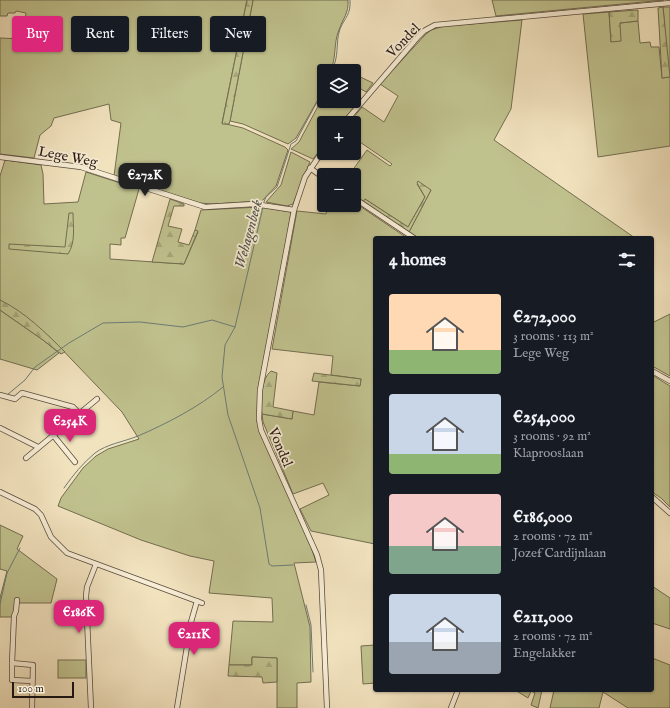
<!DOCTYPE html>
<html lang="en">
<head>
<meta charset="utf-8">
<style>
  :root { --surface:#171b24; --page:#20242c; --text:#f1f3f6; --muted:#9ea1a6; --accent:#db2777 }
  body { margin:0; font-family:"IM FELL English",serif; background:var(--page); color:var(--text); height:100vh; display:flex; flex-direction:column; font-size:15px; white-space:nowrap }
  * { box-sizing:border-box; margin:0 }
  p { font-size:13px; color:var(--muted) }
  .icon { flex:none; width:22px; height:22px; fill:none; stroke:currentColor; stroke-width:2; stroke-linecap:round; stroke-linejoin:round }
  .map { position:relative; flex:1; overflow:hidden }
  .side { position:absolute; left:373px; top:236px; width:281px; height:456px; display:flex; flex-direction:column; background:var(--surface); border-radius:4px; box-shadow:0 1px 3px #0004 }
  .side>* { flex:none }
  .banner { position:absolute; left:12px; top:16px; width:301px; height:36px; display:flex; gap:8px }
  .fabs { position:absolute; left:317px; top:64px; display:grid; gap:8px }
  .fabs a { display:grid; place-items:center; width:44px; height:44px; border-radius:4px; background:var(--surface); box-shadow:0 1px 3px #0004; font-size:20px }
  .scale { position:absolute; left:12px; bottom:10px; width:62px; box-sizing:border-box; padding-left:4px; border:2px solid #261812; border-top:0; font-size:11px; line-height:14px; white-space:nowrap; color:#261812; -webkit-text-stroke:3px #f7edd5; paint-order:stroke }
  .price { position:absolute; translate:-50% -34px; padding:0 9px; border-radius:8px; background:var(--accent); color:#fff; font-size:13px; line-height:26px; filter:drop-shadow(0 1px 2px #0008) }
  .price::after { content:''; position:absolute; left:50%; top:24px; width:12px; height:9px; margin-left:-6px; background:inherit; clip-path:polygon(0 0,100% 0,50% 100%) }
  .price.active { background:#222; color:#fff }
  ul { padding:0; list-style:none }
  li { display:flex; align-items:center; gap:12px; height:100px; padding:0 16px }
  li span { display:grid; place-items:center; flex:none; width:112px; height:80px; border-radius:4px; color:#555 }
  li>.icon { margin-inline-start:auto }
  span .icon { width:48px; height:48px; fill:#fffc; stroke-width:1 }
  li b { font-size:17px }
  h2 { display:flex; justify-content:space-between; align-items:center; height:48px; padding:0 16px; font-size:17px }
  .tag { padding:0 14px; border-radius:4px; background:var(--surface); box-shadow:0 1px 3px #0004; font-size:14px; line-height:36px }
  .tag.active { background:var(--accent); color:#fff }
  .map>svg:first-child { display:block }
</style>
</head>
<body>
<div class="map">
<svg width="670" height="708" viewBox="0 0 670 708">
  <defs>
    <pattern id="forest-firs" width="22" height="20" patternUnits="userSpaceOnUse"><rect width="22" height="20" fill="#c0c28e"/><path d="M5 1l3.5 6h-7zM16 11l3.5 6h-7z" fill="#a5a679"/></pattern>
  </defs>
  <rect width="100%" height="100%" fill="#f2e3bf"/>
  <filter id="stains"><feTurbulence type="fractalNoise" baseFrequency=".005" numOctaves="4"/><feColorMatrix values="0 0 0 0 .2 0 0 0 0 .09 0 0 0 0 .02 0 0 0 .5 -.17"/></filter>
  <radialGradient id="worn" r=".72"><stop offset=".6" stop-color="#630" stop-opacity="0"/><stop offset="1" stop-color="#630" stop-opacity=".3"/></radialGradient>
  <g fill="#c0c28e" stroke="#736d50">
    <path d="M 0,0 L 247,0 L 222,123 L 243,128 L 285,147 L 288,150 L 276,186 L 262,201 L 212,204 L 200,203 L 114,176 L 121,123 L 111,120 L 109,104 L 54,118 L 51,126 L 40,135 L 34,158 L 0,154 L 0,38 L 22,39 L 26,13 L 16,11 L 15,13 L 8,13 L 7,16 L 0,16 Z"/>
    <path d="M 253,0 L 348,0 C 349,13 343,18 339,30 C 333,44 337,58 330,71 L 324,71 L 324,79 L 319,87 L 324,89 L 296,138 L 288,144 L 243,124 L 230,121 Z"/>
    <path d="M 492,0 L 664,0 L 496,16 Z"/>
    <path d="M 663,7 L 670,7 L 670,146 L 598,157 L 583,14 L 609,12 L 611,42 L 620,23 L 638,21 L 640,43 L 650,42 L 651,47 L 659,47 L 662,78 L 669,77 Z"/>
    <path d="M 522,20 L 511,109 L 494,140 L 635,238 L 418,238 L 409,232 L 431,190 L 417,184 L 425,197 L 408,227 L 365,199 L 363,202 L 354,196 L 354,180 L 357,175 L 352,171 L 367,150 L 390,166 L 392,164 L 354,138 L 354,123 L 349,123 L 362,107 L 384,122 L 398,96 L 380,84 L 425,35 L 431,30 L 444,26 Z"/>
    <path d="M 354,74 L 373,83 L 366,92 L 354,85 Z"/>
    <path d="M 324,95 L 324,101 L 354,101 L 354,96 L 360,100 L 341,123 L 324,123 L 324,145 L 313,159 L 291,149 L 299,142 Z"/>
    <path d="M 291,152 L 310,162 L 293,204 L 287,206 L 266,202 L 281,185 Z"/>
    <path d="M 5,160 L 41,165 L 43,174 L 44,204 L 78,202 L 86,172 L 139,189 L 125,238 L 121,238 L 121,245 L 110,244 L 110,259 L 184,264 L 198,232 L 195,230 L 201,210 L 261,207 L 291,212 L 257,421 L 310,544 L 316,562 L 294,563 L 310,627 L 311,682 L 297,683 L 297,708 L 277,708 L 277,658 L 252,657 L 252,665 L 229,665 L 233,621 L 273,622 L 272,598 L 209,593 L 214,561 L 190,556 L 141,540 L 58,506 L 61,498 L 83,468 L 96,456 L 108,449 L 139,439 L 122,412 L 51,338 L 0,300 L 0,176 Z"/>
    <path d="M 354,202 L 407,238 L 375,238 L 375,544 L 311,531 L 300,509 L 329,495 L 323,483 L 293,494 L 263,422 L 262,414 L 292,419 L 293,411 L 314,415 L 319,382 L 360,386 L 361,379 L 331,375 L 333,356 L 272,349 L 297,211 L 326,214 L 328,205 L 354,205 Z"/>
    <path d="M 0,310 L 43,340 L 59,353 L 37,370 L 0,359 Z"/>
    <path d="M 670,314 L 670,376 L 652,366 L 652,323 Z"/>
    <path d="M 652,375 L 670,386 L 670,507 L 661,498 L 652,492 Z"/>
    <path d="M 0,525 L 23,536 L 17,549 L 57,579 L 51,603 L 19,603 L 19,599 L 12,617 L 0,617 L 0,598 L 7,571 L 0,569 Z"/>
    <path d="M 652,586 L 670,598 L 670,629 L 652,623 Z"/>
    <path d="M 375,645 L 375,683 L 363,684 L 361,646 Z"/>
    <path d="M 652,658 L 670,665 L 670,708 L 628,708 L 603,692 L 599,708 L 550,708 L 554,690 L 652,690 Z"/>
    <rect x="58" y="660" width="28" height="18"/>
    <path d="M 515,690 L 542,690 L 538,708 L 531,705 L 535,693 L 531,691 L 528,698 Z"/>
  </g>
  <g fill="url(#forest-firs)" stroke="#736d50">
    <path d="M 247,0 L 253,0 L 230,121 L 229,124 L 222,124 Z"/>
    <path d="M 663,7 L 670,77 L 662,78 L 658,8 Z"/>
    <path d="M 638,10 L 638,21 L 620,23 L 621,41 L 611,42 L 609,12 Z"/>
    <path d="M 418,181 L 431,190 L 409,232 L 363,202 L 365,199 L 408,227 L 425,197 L 417,183 Z"/>
    <path d="M 170,199 L 184,204 L 184,206 L 174,206 L 168,226 L 182,229 L 178,242 L 189,245 L 195,230 L 198,231 L 184,264 L 152,262 Z"/>
    <path d="M 69,213 L 73,213 C 73,226 76,242 68,254 L 9,249 L 9,244 L 65,247 Z"/>
    <path d="M 0,300 C 25,312 46,333 65,352 L 61,354 L 43,340 L 0,310 Z"/>
    <path d="M 271,371 L 277,373 L 273,407 L 293,411 L 292,419 L 262,414 C 260,403 261,378 271,371 Z"/>
    <path d="M 314,373 L 361,379 L 360,386 L 312,381 Z"/>
    <path d="M 252,657 L 277,658 L 277,682 L 263,683 L 262,677 L 228,676 L 229,665 L 252,665 Z"/>
  </g>
  <g fill="none" stroke-linecap="round" stroke-linejoin="round">
    <g stroke="#6d7b75" stroke-width="1">
      <path d="M 331,71 C 340,58 335,43 340,29 C 345,17 351,15 350,0"/>
      <path d="M 324,80 L 324,82"/>
      <path d="M 263,204 L 266,197 L 277,187 L 291,144 L 296,141 L 324,89"/>
      <path d="M 263,207 L 235,327 L 225,345 L 222,377 L 228,415 L 260,508 L 269,564 L 272,566 L 293,565"/>
      <path d="M 7,395 L 25,380 L 35,367 L 69,343 L 103,323 L 140,322 L 183,327 L 212,320 L 235,327"/>
      <path d="M 64,488 C 73,475 83,463 95,453 C 107,444 123,442 138,436 C 166,424 199,407 223,387"/>
      <path d="M 0,604 L 7,573 L 20,548"/>
      <path d="M 306,605 L 311,625 L 313,672"/>
    </g>
    <g stroke="#594b3d" stroke-width="6">
      <g id="minor">
        <path d="M 344,123 L 417,38 L 424,31 L 435,25 L 670,3"/>
        <path d="M 324,149 L 305,177 L 294,210 L 260,390 L 259,419 L 261,430 L 317,555 L 321,570 L 327,708"/>
        <path d="M 0,157 L 81,167 L 205,207 L 254,204 L 294,210"/>
        <path d="M 310,168 L 324,178"/>
        <path d="M 354,198 L 414,238"/>
        <path d="M 652,371 L 670,381"/>
        <path d="M 0,395 L 15,399 L 22,393 L 73,407 L 79,413"/>
        <path d="M 0,428 L 38,447"/>
        <path d="M 53,435 L 75,462"/>
        <path d="M 26,458 L 97,399"/>
        <path d="M 0,492 L 35,509 L 41,515 L 51,537 L 67,553 L 202,603"/>
        <path d="M 652,497 L 670,513"/>
        <path d="M 17,600 L 16,611 L 14,616 L 12,663 L 33,665 L 32,708"/>
        <path d="M 12,663 L 12,680 L 32,681"/>
        <path d="M 91,708 L 86,596 L 87,587 L 96,564"/>
        <path d="M 177,708 L 191,622 L 197,601"/>
        <path d="M 451,708 L 458,690"/>
      </g>
    </g>
    <use href="#minor" stroke="#f7edd5" stroke-width="4.5"/>
  </g>
  <g text-anchor="middle" stroke-width="3.5" stroke-linejoin="round" paint-order="stroke">
    <g font-size="14" fill="#261812" stroke="#f7edd5">
      <text transform="translate(403 40) rotate(-46)" y="5">Vondel</text>
      <text transform="translate(68 156) rotate(11)" y="5">Lege Weg</text>
      <text transform="translate(281 447) rotate(67)" y="5">Vondel</text>
    </g>
    <g font-size="15" font-style="italic" fill="#4f524c" stroke="#f7edd5">
      <text transform="translate(248 234) rotate(-75)" y="5">Wehagenbeek</text>
    </g>
  </g>
  <rect width="100%" height="100%" filter="url(#stains)"/>
  <rect width="100%" height="100%" fill="url(#worn)"/>
</svg>
<div class="fabs">
<a><svg class="icon" aria-label="layers" viewBox="0 0 24 24"><path d="M12 4l9 5-9 5-9-5zM3 14l9 5 9-5"/></svg></a>
<a>+</a>
<a>−</a>
</div>
<div class="scale">100 m</div>
<b class="price active" style="left:145px;top:197px">€272K</b>
<b class="price" style="left:70px;top:443px">€254K</b>
<b class="price" style="left:79px;top:634px">€186K</b>
<b class="price" style="left:194px;top:656px">€211K</b>
<div class="banner">
<a class="tag active">Buy</a>
<a class="tag">Rent</a>
<a class="tag">Filters</a>
<a class="tag">New</a>
</div>
<section class="side">
<h2>4 homes<svg class="icon" aria-label="filters" viewBox="0 0 24 24"><path d="M4 7h16M4 17h16"/><circle cx="9" cy="7" r="2"/><circle cx="15" cy="17" r="2"/></svg></h2>
<ul>
<li><span style="background:linear-gradient(#ffd9b3 70%,#8fb573 0)"><svg class="icon" aria-label="home" viewBox="0 0 24 24"><path d="M3 11l9-7 9 7M6 9v11h12V9"/></svg></span><div><b>€272,000</b><p>3 rooms · 113 m²</p><p>Lege Weg</p></div></li>
<li><span style="background:linear-gradient(#c9d6e8 75%,#8fb573 0)"><svg class="icon" aria-label="home" viewBox="0 0 24 24"><path d="M3 11l9-7 9 7M6 9v11h12V9"/></svg></span><div><b>€254,000</b><p>3 rooms · 92 m²</p><p>Klaprooslaan</p></div></li>
<li><span style="background:linear-gradient(#f6c9c9 65%,#7fa58c 0)"><svg class="icon" aria-label="home" viewBox="0 0 24 24"><path d="M3 11l9-7 9 7M6 9v11h12V9"/></svg></span><div><b>€186,000</b><p>2 rooms · 72 m²</p><p>Jozef Cardijnlaan</p></div></li>
<li><span style="background:linear-gradient(#c9d6e8 60%,#9aa5b1 0)"><svg class="icon" aria-label="home" viewBox="0 0 24 24"><path d="M3 11l9-7 9 7M6 9v11h12V9"/></svg></span><div><b>€211,000</b><p>2 rooms · 72 m²</p><p>Engelakker</p></div></li>
</ul>
</section>
</div>
</body>
</html>
